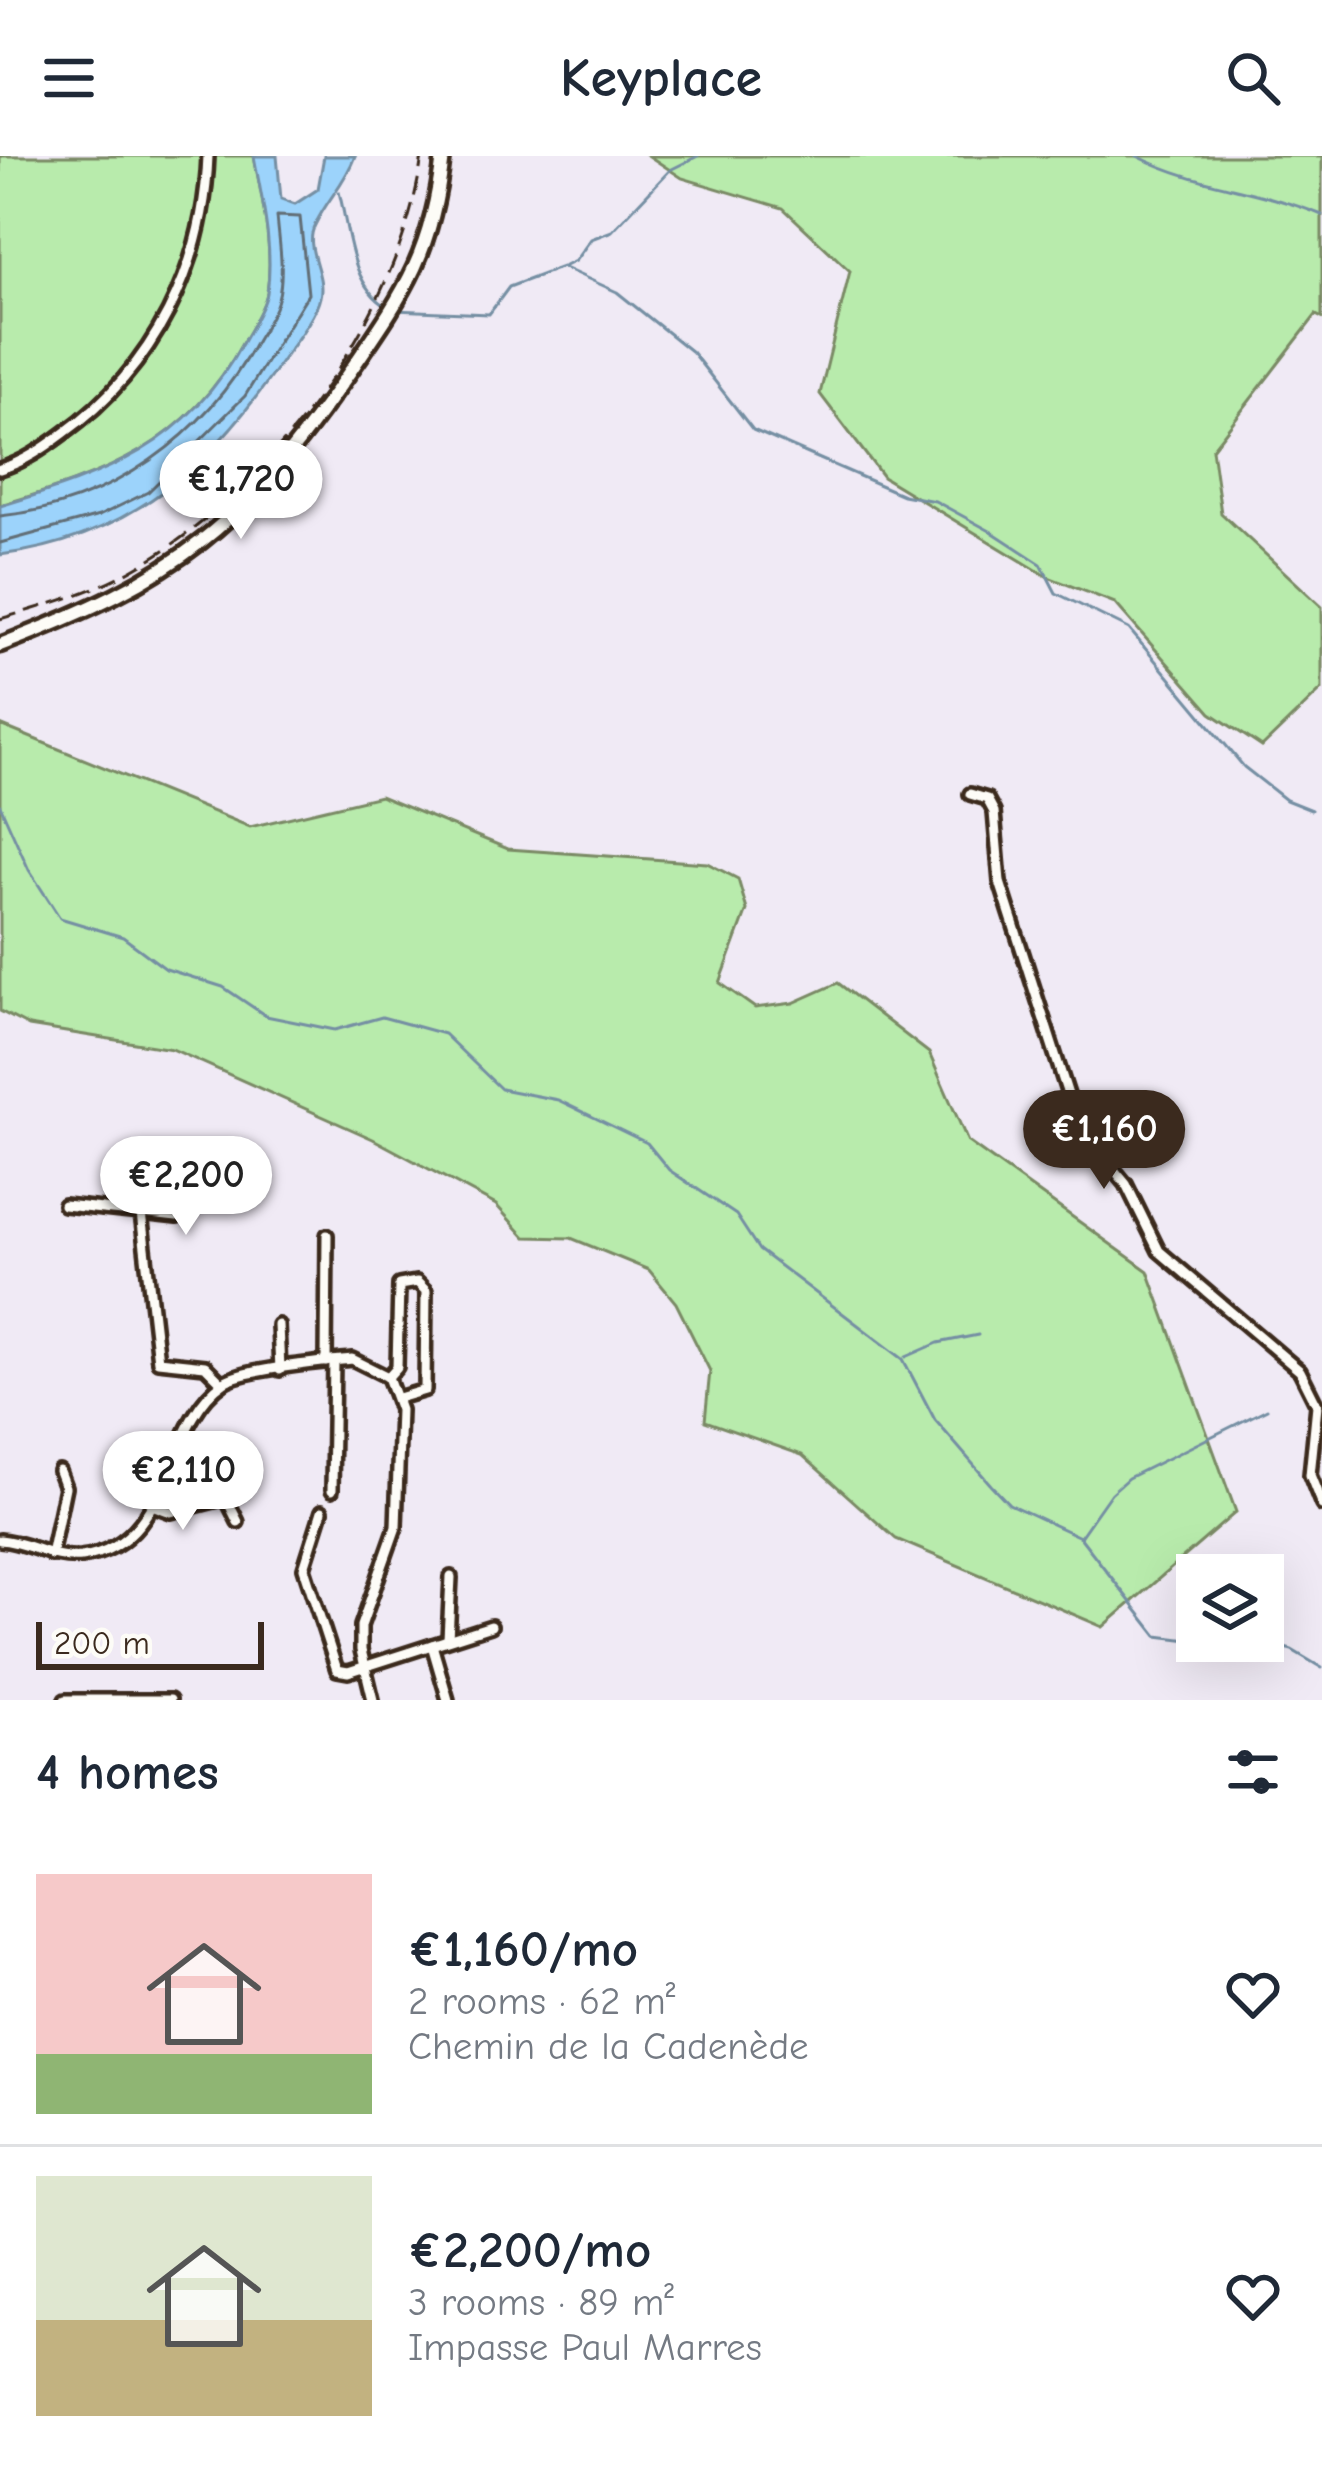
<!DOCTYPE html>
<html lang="en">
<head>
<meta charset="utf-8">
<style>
  :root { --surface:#fff; --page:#f6f6f7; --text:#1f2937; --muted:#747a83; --line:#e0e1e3; --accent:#3b2a1e }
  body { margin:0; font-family:"Comic Neue",sans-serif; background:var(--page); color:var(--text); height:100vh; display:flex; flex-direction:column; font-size:45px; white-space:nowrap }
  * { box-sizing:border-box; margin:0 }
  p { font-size:39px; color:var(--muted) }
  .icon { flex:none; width:66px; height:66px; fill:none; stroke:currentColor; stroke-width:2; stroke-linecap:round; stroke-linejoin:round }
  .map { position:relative; height:1544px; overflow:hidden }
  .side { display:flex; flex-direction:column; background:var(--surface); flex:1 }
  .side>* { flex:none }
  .tools { position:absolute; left:1176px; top:1398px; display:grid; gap:24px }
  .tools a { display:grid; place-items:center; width:108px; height:108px; border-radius:0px; background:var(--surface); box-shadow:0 12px 48px #0002; font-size:60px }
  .scale { position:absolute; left:36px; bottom:30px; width:228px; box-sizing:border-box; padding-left:12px; border:6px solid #3b2a1e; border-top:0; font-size:33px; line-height:42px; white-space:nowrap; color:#3b2a1e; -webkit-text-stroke:9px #fdfcf7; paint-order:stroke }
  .price { position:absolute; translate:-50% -102px; padding:0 27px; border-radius:42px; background:#fff; color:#222; font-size:39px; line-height:78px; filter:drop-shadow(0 3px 6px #0008) }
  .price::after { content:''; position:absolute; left:50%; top:72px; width:36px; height:27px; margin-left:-18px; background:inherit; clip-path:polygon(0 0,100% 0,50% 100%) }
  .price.active { background:var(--accent); color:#fff }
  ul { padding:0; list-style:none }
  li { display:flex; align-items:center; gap:36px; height:300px; padding:0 36px }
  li+li { border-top:3px solid var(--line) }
  li span { display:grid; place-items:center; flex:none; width:336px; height:240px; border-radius:0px; color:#555 }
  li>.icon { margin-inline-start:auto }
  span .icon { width:144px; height:144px; fill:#fffc; stroke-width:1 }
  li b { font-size:51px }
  h2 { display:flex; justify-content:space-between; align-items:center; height:144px; padding:0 36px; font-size:51px }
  header { display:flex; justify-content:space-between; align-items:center; height:156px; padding:0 36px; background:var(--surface); font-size:54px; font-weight:600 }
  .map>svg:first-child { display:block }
</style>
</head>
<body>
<header><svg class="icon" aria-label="menu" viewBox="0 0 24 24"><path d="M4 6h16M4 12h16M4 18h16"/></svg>Keyplace<svg class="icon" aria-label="search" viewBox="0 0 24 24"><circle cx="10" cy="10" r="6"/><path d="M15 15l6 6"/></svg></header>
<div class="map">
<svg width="1322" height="1544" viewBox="0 0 1322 1544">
  <rect width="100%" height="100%" fill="#f0eaf5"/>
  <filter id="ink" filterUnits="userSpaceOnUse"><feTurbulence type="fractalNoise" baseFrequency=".00833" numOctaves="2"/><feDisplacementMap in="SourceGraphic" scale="24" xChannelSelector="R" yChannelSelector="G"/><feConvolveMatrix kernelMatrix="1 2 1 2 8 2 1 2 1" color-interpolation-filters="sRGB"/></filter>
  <g filter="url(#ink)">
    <g fill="#b8ebac" stroke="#7a8a65" stroke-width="3">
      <path d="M 0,0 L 254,0 C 262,44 274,92 267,137 C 264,153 251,171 243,186 C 187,290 106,318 0,349 Z"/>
      <path d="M 649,0 L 1322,0 L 1322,162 L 1316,159 L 1212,293 L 1221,357 L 1322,451 L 1322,533 L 1262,591 L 1211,557 L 1115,447 L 1048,421 L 883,321 L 820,238 L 850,115 L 783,52 L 682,22 Z"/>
      <path d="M 0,569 L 250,671 L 380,640 L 508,693 L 707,707 L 738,723 L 747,754 L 720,827 L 755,852 L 793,847 L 838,827 L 929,897 L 968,986 L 1148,1115 L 1236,1356 L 1103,1471 L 896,1383 L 802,1299 L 705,1265 L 710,1215 L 676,1147 L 649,1114 L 571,1082 L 525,1081 L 496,1049 L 373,983 L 172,893 L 29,870 L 0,855 Z"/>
    </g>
    <path fill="#9cd3fb" stroke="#758fa3" stroke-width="3" d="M 254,0 L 277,0 L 281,43 L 295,48 L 318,33 L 324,0 L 355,0 C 344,29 327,43 315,69 C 303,92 326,117 320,141 C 316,160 295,186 283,203 C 213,309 130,383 0,399 L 0,350 C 106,318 187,290 243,186 C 251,171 264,153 267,137 C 274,92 262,44 254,0 Z"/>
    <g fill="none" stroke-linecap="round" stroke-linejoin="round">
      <path stroke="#626e76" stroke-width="3" d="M 0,360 C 109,350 206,280 257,184 C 264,172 275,157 278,143 C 285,117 279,86 277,60 L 300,61 L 308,138 L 245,240 L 148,336 L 99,360 L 0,387"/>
      <g stroke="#758fa3" stroke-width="3">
        <path d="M 1137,0 C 1196,30 1262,34 1322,59"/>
        <path d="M 339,36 C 349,73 350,128 386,150"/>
        <path d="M 563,111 L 575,105 L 591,83 L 612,75 L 670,14 L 698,0"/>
        <path d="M 394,154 L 489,158 L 509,131 L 562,111 L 617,136 L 692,196 L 753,274 L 903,339 L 935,345 L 992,376 L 1041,408 L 1056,437 L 1129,473 L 1244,611 L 1286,644 L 1311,654"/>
        <path d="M 0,649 L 29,714 L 60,762 L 123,781 L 166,813 L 223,831 L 266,860 L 335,874 L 382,861 L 444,878 L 501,933 L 558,944 L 647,987 L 669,1014 L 736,1059 L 759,1094 L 903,1203 L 935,1264 L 991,1329 L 1009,1348 L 1080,1381 L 1157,1480 L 1197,1485"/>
        <path d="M 906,1201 L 938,1187 L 978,1179"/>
        <path d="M 1080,1381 L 1111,1337 L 1128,1322 L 1267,1253"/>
        <path d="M 1200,1485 L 1212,1485"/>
        <path d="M 1257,1485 L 1292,1494 L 1322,1512"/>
      </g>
      <g stroke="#3b2a1e" stroke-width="18">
        <g id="minor">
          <path d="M 0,313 C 24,306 44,292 64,277 C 154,212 204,111 208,0"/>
          <path d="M 970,638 L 987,643 L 994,656 L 1000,726 L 1078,970 L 1126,1028 L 1159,1095 L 1300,1215 L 1317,1249 L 1310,1319 L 1322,1349"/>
          <path d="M 64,1049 L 141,1057 L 158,1205 L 205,1210 L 222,1227"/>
          <path d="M 141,1057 L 177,1061 L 185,1034"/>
          <path d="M 278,1169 L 280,1214"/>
          <path d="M 326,1206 L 327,1079"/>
          <path d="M 388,1221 L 397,1211 L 399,1129 L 417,1126 L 426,1135 L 425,1234 L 398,1242"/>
          <path d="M 332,1334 L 334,1205"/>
          <path d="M 152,1349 L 171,1356 L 226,1342 L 238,1366"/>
          <path d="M 322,1355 L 304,1412 L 337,1514 L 348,1516 L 491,1470"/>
          <path d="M 0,1384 C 29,1386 52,1404 81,1401 C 174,1389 162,1268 224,1226 C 243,1213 324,1206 352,1203 L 388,1221 L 400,1254 L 396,1371 L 361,1470 L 361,1494 L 373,1544"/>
          <path d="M 51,1399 L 65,1331 L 59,1315"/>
          <path d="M 448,1483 L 451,1421"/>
          <path d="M 432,1489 L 448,1544"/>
          <path d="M 65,1544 L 170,1544"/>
        </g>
      </g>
      <g stroke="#3b2a1e" stroke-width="21">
        <path id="major" d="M 0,489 C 180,420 241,372 351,214 C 405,135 432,98 443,0"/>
      </g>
      <use href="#minor" stroke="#fdfcf7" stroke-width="9"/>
      <use href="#major" stroke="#fdfcf7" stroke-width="12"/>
      <path stroke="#3b2a1e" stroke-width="3" stroke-dasharray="18 9" stroke-linecap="butt" d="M 0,463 C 47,449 95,436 137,411 C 274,332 401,158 422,0"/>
    </g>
  </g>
</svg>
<div class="tools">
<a><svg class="icon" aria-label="layers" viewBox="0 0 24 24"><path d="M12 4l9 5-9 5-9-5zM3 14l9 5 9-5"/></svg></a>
</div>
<div class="scale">200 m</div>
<b class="price" style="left:241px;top:386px">€1,720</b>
<b class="price active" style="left:1104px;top:1036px">€1,160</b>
<b class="price" style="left:186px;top:1082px">€2,200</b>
<b class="price" style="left:183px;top:1377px">€2,110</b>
</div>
<section class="side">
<h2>4 homes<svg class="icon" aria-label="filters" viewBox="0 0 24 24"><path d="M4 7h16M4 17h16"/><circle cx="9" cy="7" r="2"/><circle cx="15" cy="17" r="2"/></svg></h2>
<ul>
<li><span style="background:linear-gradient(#f6c9c9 75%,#8fb573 0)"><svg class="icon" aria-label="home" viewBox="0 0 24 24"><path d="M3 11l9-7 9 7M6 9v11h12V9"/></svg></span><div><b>€1,160/mo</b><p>2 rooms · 62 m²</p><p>Chemin de la Cadenède</p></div><svg class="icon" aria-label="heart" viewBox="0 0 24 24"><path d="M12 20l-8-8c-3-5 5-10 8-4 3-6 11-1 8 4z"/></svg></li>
<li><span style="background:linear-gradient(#dfe7d0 60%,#c2b280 0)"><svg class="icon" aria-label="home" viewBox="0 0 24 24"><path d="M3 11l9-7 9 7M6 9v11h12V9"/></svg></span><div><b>€2,200/mo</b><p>3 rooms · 89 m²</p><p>Impasse Paul Marres</p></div><svg class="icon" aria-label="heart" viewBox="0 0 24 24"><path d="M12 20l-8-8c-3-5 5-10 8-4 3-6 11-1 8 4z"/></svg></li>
</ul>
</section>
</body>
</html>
